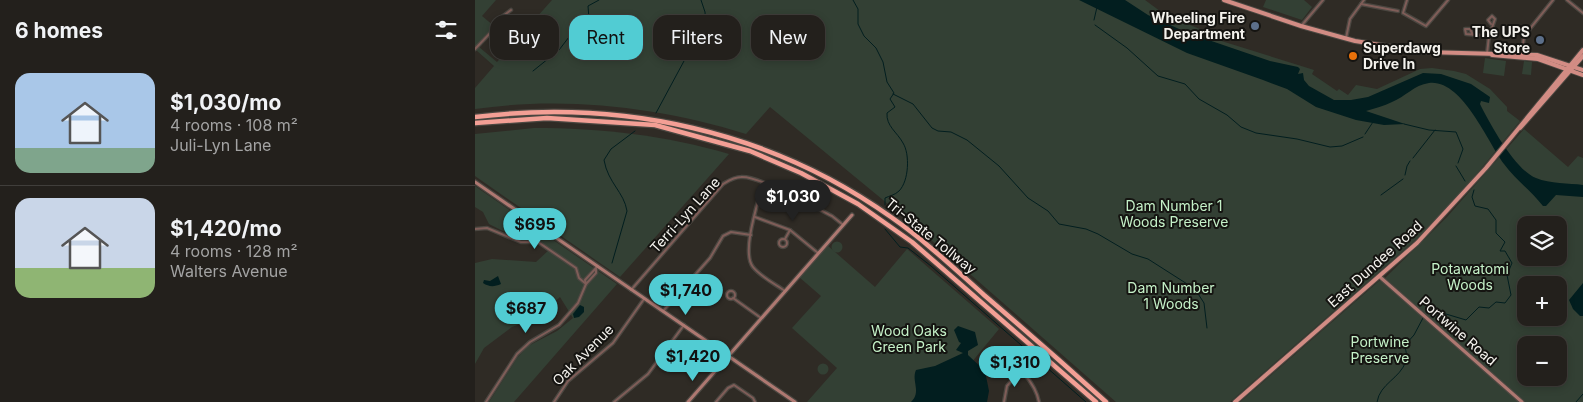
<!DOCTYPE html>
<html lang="en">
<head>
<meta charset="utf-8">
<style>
  :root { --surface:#23201c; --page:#2f2d29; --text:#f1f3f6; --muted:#a3a3a3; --line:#403e3b; --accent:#51ccd3 }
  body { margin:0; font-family:Inter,sans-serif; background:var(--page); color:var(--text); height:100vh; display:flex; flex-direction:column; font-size:19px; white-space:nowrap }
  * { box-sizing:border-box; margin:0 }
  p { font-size:16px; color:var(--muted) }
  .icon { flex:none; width:28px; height:28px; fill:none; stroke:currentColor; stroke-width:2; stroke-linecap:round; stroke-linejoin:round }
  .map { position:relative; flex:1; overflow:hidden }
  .drawer { display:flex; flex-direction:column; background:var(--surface); width:475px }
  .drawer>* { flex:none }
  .top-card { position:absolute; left:15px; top:15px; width:475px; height:45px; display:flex; gap:10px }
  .fabs { position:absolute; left:1042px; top:216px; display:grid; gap:10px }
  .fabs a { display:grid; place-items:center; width:50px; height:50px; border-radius:10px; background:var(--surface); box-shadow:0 2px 8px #0003,0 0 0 1px var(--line); font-size:25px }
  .price { position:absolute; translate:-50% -42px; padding:0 11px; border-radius:18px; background:var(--accent); color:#111; font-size:16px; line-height:32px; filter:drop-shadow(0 1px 2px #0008) }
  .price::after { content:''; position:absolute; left:50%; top:30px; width:15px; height:11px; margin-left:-8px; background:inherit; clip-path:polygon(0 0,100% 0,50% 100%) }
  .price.active { background:#222; color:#fff }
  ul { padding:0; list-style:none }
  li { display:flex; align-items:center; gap:15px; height:125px; padding:0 15px }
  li+li { border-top:1px solid var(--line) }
  li span { display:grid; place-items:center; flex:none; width:140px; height:100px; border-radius:15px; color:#555 }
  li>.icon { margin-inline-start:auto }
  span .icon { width:60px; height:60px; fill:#fffc; stroke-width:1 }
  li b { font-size:21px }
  h2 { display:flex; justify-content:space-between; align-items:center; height:60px; padding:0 15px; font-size:21px }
  .pill { padding:0 18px; border-radius:15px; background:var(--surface); box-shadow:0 2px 8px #0003,0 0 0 1px var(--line); font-size:18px; line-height:45px }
  .pill.active { background:var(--accent); color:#111 }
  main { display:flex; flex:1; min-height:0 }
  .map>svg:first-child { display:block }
</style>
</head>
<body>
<main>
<section class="drawer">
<h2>6 homes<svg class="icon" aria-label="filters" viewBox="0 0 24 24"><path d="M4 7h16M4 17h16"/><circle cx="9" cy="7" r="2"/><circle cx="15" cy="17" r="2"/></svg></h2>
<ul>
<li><span style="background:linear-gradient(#a9c7e8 75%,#7fa58c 0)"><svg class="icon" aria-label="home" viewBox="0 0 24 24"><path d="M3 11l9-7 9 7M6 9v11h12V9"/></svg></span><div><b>$1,030/mo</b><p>4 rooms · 108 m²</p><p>Juli-Lyn Lane</p></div></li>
<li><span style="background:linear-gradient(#c9d6e8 70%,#8fb573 0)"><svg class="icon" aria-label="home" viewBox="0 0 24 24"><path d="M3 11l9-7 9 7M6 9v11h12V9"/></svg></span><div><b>$1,420/mo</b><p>4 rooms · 128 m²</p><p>Walters Avenue</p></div></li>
</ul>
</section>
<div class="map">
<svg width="1108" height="402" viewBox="0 0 1108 402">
  <rect width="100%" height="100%" fill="#2f2b25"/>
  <g fill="#334034" fill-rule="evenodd">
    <path d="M 0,0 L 21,0 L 7,16 L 19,26 L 0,48 Z"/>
    <path d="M 77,0 L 670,0 L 689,14 L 727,30 L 724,34 L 839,70 L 837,74 L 862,91 L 864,89 L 873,95 L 881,85 L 902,89 L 945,69 L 957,68 L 979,71 L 991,74 L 1015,89 L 1032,107 L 1032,111 L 1045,121 L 987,192 L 944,237 L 755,402 L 641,402 L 447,232 L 295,107 L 271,134 C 184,107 90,96 0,109 L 0,88 L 19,66 L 1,50 L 4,47 L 22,62 Z"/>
    <path d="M 791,0 L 829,0 L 837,7 L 827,20 L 788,7 Z"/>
    <path d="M 1010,58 L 1031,61 L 1029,76 L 1008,73 Z"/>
    <path d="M 1049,61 L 1057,62 L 1056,75 L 1047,74 Z"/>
    <path d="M 59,128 C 126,128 189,135 254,154 L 145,277 L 0,176 L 0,134 Z"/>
    <path d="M 1049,129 L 1093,167 L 1103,156 L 1108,158 L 1108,402 L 1049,402 L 910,278 L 972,217 ZM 1051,225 L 1084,225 L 1084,258 L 1051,258 ZM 1051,285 L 1084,285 L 1084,318 L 1051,318 ZM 1051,345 L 1084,345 L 1084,378 L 1051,378 Z"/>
    <path d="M 0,186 L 142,284 L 39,402 L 14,402 L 42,358 L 53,346 L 82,331 L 98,318 L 85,297 L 62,318 L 37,327 L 9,348 L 0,364 L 0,263 L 17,259 L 61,262 L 75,249 L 62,240 L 46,240 L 14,224 L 8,212 L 0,207 Z"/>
    <circle cx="362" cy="247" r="5.5"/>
    <path d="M 352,245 L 400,287 L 432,249 L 524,329 L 464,402 L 332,402 L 362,368 L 317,328 L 346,296 L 324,277 Z"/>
    <path d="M 904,281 L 908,281 L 1045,402 L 765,402 Z"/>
    <circle cx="348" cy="369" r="5.5"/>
  </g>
  <g fill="#021e1f">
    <path d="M 604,0 L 650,0 L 673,15 L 713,33 L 795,61 L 823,67 L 825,69 L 823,74 L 828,73 L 829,80 L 834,86 L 859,100 L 876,100 L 893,97 L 948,73 L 966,74 L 996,84 L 1015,97 L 1014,103 L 1006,101 L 1005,104 C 1015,124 1040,170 1061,178 C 1075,184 1094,183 1108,185 L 1108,197 L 1081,195 L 1071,206 L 1068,206 C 1056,191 1040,179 1029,164 C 1012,141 987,79 954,83 C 939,85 930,97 917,102 C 909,106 900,108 891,111 L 930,124 L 909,125 L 881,120 L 841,107 L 812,89 L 788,80 L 712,53 Z"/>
    <path d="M 23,276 L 26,284 C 19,287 14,287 8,283 L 9,280 L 15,281 Z"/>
    <path d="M 1108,283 L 1108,316 L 1105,316 L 1098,309 L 1094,300 Z"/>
    <path d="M 59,293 L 68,294 L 67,301 L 61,302 L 56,297 L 41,307 L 44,297 Z"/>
    <path d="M 105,305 L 109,307 L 109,312 L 104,317 L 99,318 L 98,314 Z"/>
    <path d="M 483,326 L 500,332 L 503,345 L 493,351 L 493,355 L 510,371 L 514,391 L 512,402 L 436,402 C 447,392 436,381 441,370 L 460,366 L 488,353 L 481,350 L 486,343 L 484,342 L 479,330 Z"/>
  </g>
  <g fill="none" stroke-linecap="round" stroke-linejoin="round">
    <g stroke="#021e1f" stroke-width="1">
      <path d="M 378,0 L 383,9 L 383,24 L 389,36 L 401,48 L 408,62 L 412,82 L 419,93 L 415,99 L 420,107 L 412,113 C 411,126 422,132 428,143 C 435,154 434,181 424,191 C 420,195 414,196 410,198 L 410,205"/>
      <path d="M 619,20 L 622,7"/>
      <path d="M 620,25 L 652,48 L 683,76 L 710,84 L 724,99 L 752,115 L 766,127 L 781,133 L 822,139 L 855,147 L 867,146 L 888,137"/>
      <path d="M 58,71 L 84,50 L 94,37 L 105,31 L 114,19 L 113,6 L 124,0"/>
      <path d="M 418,94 L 438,104 L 457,128 L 463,131 L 476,132 L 492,140 L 524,166 L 553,198 L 573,211 L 584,224 L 611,229 L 623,234 L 657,254 L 673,259 L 720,289 L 729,303 L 732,328"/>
      <path d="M 181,113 L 216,48 L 231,30 L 230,12 L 226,0"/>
      <path d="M 929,124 L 954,130 L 981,132 L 988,149 L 983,163"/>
      <path d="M 890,134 L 898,122"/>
      <path d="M 938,158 L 960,130"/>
      <path d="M 981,166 L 990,181"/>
      <path d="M 930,175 L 932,166 L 935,161"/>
      <path d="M 906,195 L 928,179"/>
      <path d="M 410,229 L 425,247 L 433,248 L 456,266 L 611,402"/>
      <path d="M 137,263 L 152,211 C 149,192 133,183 129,160 L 136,149 L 160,131"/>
      <path d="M 961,311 L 991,320 L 1004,307 L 1014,308 L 1021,302 L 1030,303 L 1036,295 L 1032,275 L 1037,263 L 1030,251 L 1025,251 L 1030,242 L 1021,233 L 1021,220 L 1013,209 L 1000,206 L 997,197 L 999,190"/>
      <path d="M 902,402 C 905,383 925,379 931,361 C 933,355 930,350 930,345 L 939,335 L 948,318"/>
      <path d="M 1101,402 L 1108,394"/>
    </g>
    <g stroke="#4b4741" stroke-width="4.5">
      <g id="street">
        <path d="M 932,0 L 928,13 L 951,26 L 973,0"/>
        <path d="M 1092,0 L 1108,13"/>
        <path d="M 886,4 L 923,11"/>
        <path d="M 827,25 L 848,0"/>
        <path d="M 998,35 L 995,29 L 990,29 L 991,34 L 1014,36"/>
        <path d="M 871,38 L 875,19 L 889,0"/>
        <path d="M 0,49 L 18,30 L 24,19 L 36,10"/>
        <path d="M 1012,54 L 1014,36 L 1020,19 L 1017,16 L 1013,20 L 1016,24"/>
        <path d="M 1047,54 L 1049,36 L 1078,0"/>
        <path d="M 288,183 C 283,203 266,252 278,267 C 286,277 300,284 310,291"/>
        <path d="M 280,217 L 315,230 L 343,253"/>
        <path d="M 0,229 L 12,228 L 46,242 L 63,242 L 101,268 L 104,278 L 111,284"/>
        <path d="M 310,239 L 315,230"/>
        <circle cx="308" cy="243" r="4"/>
        <path d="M 111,284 L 121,273 L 121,268"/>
        <path d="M 156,290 L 248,184 C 253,181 259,177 266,177 C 283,175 339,207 357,216 L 367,224"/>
        <circle cx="256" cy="295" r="4"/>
        <path d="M 258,298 L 286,318"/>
        <path d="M 189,310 L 235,258 L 248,236 L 256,232 L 276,235"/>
        <path d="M 524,356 C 541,359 561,385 564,402"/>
        <path d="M 11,402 L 42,354 L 55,342 L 84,325 L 103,303 L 111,284 L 110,280 L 122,267"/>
        <path d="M 79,402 L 93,381 L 138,343 L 169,299"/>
        <path d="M 139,402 L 173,374 L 209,325"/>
        <path d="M 241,402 L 253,388 L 259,385 L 278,398 L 280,402"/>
        <path d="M 529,402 L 532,386 L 545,371"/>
      </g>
    </g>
    <g stroke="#4b4741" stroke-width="5.5">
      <g id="secondary">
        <path d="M 0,182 L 320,402"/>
        <path d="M 905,277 L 1047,402"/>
        <path d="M 213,402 L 377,215"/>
      </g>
    </g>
    <g stroke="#4b4741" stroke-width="6">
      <g id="primary">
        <path d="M 749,0 L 826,26 L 880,41 L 950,52 L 1062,55 L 1108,70"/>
        <path d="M 1017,55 L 1063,59 L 1108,75"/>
        <path d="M 1045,128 L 1108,56"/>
        <path d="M 760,402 L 942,243 L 1011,168 L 1108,50"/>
      </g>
    </g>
    <g stroke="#4b4741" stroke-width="7">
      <g id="highway">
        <path d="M 0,117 C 147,99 295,131 416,217 C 449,240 479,268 509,295 C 550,330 591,366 631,402"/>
        <path d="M 0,123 L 72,118 L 180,125 L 275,151 L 326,173 L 383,204 L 437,242 L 621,402"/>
      </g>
    </g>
    <use href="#street" stroke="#7f5d58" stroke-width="2"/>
    <use href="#secondary" stroke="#ae7871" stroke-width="3"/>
    <use href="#primary" stroke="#d28c84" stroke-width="4"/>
    <use href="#highway" stroke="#f39f95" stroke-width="4.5"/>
  </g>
  <g fill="#5c6f8a" stroke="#151411" stroke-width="2">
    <circle cx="780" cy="26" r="5"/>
    <circle cx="1065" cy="40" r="5"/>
  </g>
  <circle fill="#e8710a" stroke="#151411" stroke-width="2" cx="878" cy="56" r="5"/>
  <g text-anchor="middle" stroke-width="4" stroke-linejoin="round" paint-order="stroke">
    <g font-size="14" font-weight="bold" fill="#f5f3ee" stroke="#151411" text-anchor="end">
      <text x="770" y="23">Wheeling Fire<tspan x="770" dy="16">Department</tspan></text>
      <text x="1055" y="37">The UPS<tspan x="1055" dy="16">Store</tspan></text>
      <text x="888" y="53" text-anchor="start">Superdawg<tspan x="888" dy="16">Drive In</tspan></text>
    </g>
    <g font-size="14" fill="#c5f1c8" stroke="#151411">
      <text x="699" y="211">Dam Number 1<tspan x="699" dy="16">Woods Preserve</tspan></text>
      <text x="995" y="274">Potawatomi<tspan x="995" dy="16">Woods</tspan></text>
      <text x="696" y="293">Dam Number<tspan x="696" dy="16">1 Woods</tspan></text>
      <text x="434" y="336">Wood Oaks<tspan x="434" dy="16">Green Park</tspan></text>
      <text x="905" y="347">Portwine<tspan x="905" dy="16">Preserve</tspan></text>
    </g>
    <g font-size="14" fill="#f5f3ee" stroke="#151411">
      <text transform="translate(210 215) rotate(-48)" y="5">Terri-Lyn Lane</text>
      <text transform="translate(456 236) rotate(39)" y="5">Tri-State Tollway</text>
      <text transform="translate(900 264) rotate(-42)" y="5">East Dundee Road</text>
      <text transform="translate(983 331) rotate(41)" y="5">Portwine Road</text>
      <text transform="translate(108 355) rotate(-45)" y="5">Oak Avenue</text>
    </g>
  </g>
</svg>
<div class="fabs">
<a><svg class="icon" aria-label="layers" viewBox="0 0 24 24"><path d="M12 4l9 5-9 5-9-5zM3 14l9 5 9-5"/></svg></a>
<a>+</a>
<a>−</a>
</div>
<b class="price active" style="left:318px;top:222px">$1,030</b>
<b class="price" style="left:60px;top:250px">$695</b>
<b class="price" style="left:211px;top:316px">$1,740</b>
<b class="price" style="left:51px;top:334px">$687</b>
<b class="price" style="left:218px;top:382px">$1,420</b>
<b class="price" style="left:540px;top:388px">$1,310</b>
<div class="top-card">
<a class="pill">Buy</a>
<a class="pill active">Rent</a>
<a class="pill">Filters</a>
<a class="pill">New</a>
</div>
</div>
</main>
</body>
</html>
